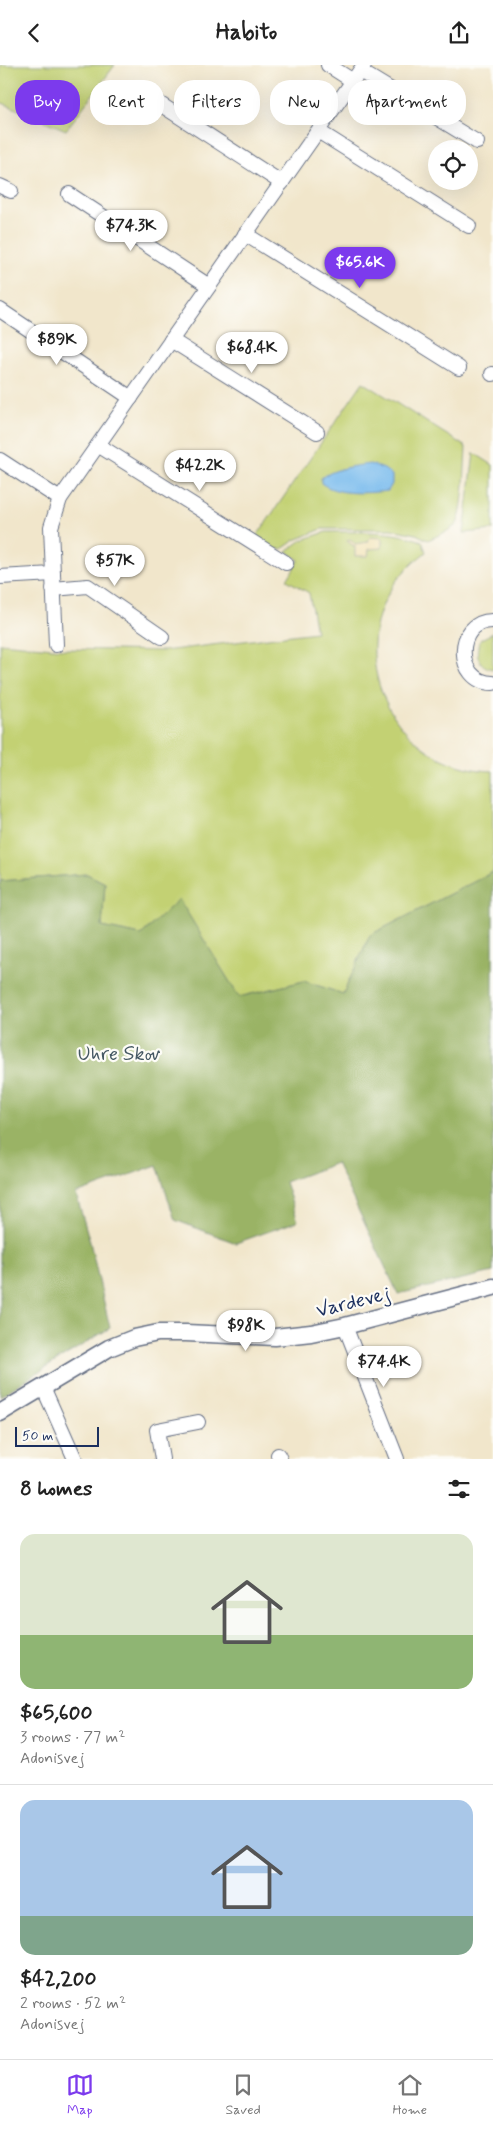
<!DOCTYPE html>
<html lang="en">
<head>
<meta charset="utf-8">
<style>
  :root { --surface:#fff; --page:#f2f2f2; --text:#222; --muted:#767676; --line:#e0e0e0; --accent:#7c3aed }
  body { margin:0; font-family:Mynerve,sans-serif; background:var(--page); color:var(--text); height:100vh; display:flex; flex-direction:column; font-size:19px; white-space:nowrap }
  * { box-sizing:border-box; margin:0 }
  p { font-size:16px; color:var(--muted) }
  .icon { flex:none; width:28px; height:28px; fill:none; stroke:currentColor; stroke-width:2; stroke-linecap:round; stroke-linejoin:round }
  .map { position:relative; height:1394px; overflow:hidden }
  .panel { display:flex; flex-direction:column; background:var(--surface); flex:1 }
  .panel>* { flex:none }
  .hud { position:absolute; left:15px; top:15px; width:464px; height:45px; display:flex; gap:10px }
  .fabs { position:absolute; left:428px; top:75px; display:grid; gap:10px }
  .fabs a { display:grid; place-items:center; width:50px; height:50px; border-radius:50%; background:var(--surface); box-shadow:0 5px 20px #0002; font-size:25px }
  .scale { position:absolute; left:15px; bottom:12px; width:84px; box-sizing:border-box; padding-left:5px; border:2px solid #1b2f5e; border-top:0; font-size:14px; line-height:18px; white-space:nowrap; color:#1b2f5e; -webkit-text-stroke:4px #fdfcf7; paint-order:stroke }
  .price { position:absolute; translate:-50% -42px; padding:0 11px; border-radius:18px; background:#fff; color:#222; font-size:16px; line-height:32px; filter:drop-shadow(0 1px 2px #0008) }
  .price::after { content:''; position:absolute; left:50%; top:30px; width:15px; height:11px; margin-left:-8px; background:inherit; clip-path:polygon(0 0,100% 0,50% 100%) }
  .price.on { background:var(--accent); color:#fff }
  ul { padding:0; list-style:none }
  li { display:grid; align-content:center; gap:10px; height:265px; padding:0 20px }
  li+li { border-top:1px solid var(--line) }
  li span { display:grid; place-items:center; height:155px; border-radius:15px; color:#555 }
  li>.icon { margin-inline-start:auto }
  span .icon { width:90px; height:90px; fill:#fffc; stroke-width:1 }
  li b { font-size:21px }
  h2 { display:flex; justify-content:space-between; align-items:center; height:60px; padding:0 20px; font-size:21px }
  .chip { padding:0 18px; border-radius:20px; background:var(--surface); box-shadow:0 5px 20px #0002; font-size:18px; line-height:45px }
  .chip.on { background:var(--accent); color:#fff }
  header { display:flex; justify-content:space-between; align-items:center; height:65px; padding:0 20px; background:var(--surface); font-size:22px; font-weight:800 }
  .tabs { display:flex; justify-content:space-around; align-items:center; height:70px; border-top:1px solid var(--line); background:var(--surface); font-size:14px; color:var(--muted) }
  .tabs a { display:grid; justify-items:center; gap:2px }
  .tabs .on { color:var(--accent) }
  .map>svg:first-child { display:block }
</style>
</head>
<body>
<header><svg class="icon" aria-label="back" viewBox="0 0 24 24"><path d="M15 5l-7 7 7 7"/></svg>Habito<svg class="icon" aria-label="share" viewBox="0 0 24 24"><path d="M12 15V3M7 8l5-5 5 5M5 13v7h14v-7"/></svg></header>
<div class="map">
<svg width="493" height="1394" viewBox="0 0 493 1394">
  <rect width="100%" height="100%" fill="#fdfcf7"/>
  <filter id="ink" filterUnits="userSpaceOnUse"><feTurbulence type="fractalNoise" baseFrequency=".02" numOctaves="2"/><feDisplacementMap in="SourceGraphic" scale="10" xChannelSelector="R" yChannelSelector="G"/><feConvolveMatrix kernelMatrix="1 2 1 2 8 2 1 2 1" color-interpolation-filters="sRGB"/></filter>
  <filter id="wash" filterUnits="userSpaceOnUse"><feTurbulence type="fractalNoise" baseFrequency=".0096" numOctaves="4" result="noise"/><feDisplacementMap in="SourceGraphic" scale="20" xChannelSelector="R" yChannelSelector="G"/><feGaussianBlur stdDeviation="1.12" result="paint"/><feColorMatrix in="noise" values="0 0 0 0 0 0 0 0 0 0 0 0 0 0 0 0 0 1.4 0 .05"/><feComposite in="paint" operator="in"/></filter>
  <g filter="url(#wash)">
    <rect width="100%" height="100%" fill="#f1e6cb"/>
    <g fill="#c3d173" stroke="#6f8068">
      <path d="M 0,0 L 115,0 L 66,65 L 0,37 Z"/>
      <path d="M 363,317 L 466,382 C 465,396 464,451 456,460 C 449,466 437,471 428,475 L 416,469 L 391,464 L 322,464 L 295,475 L 282,484 L 279,483 L 276,488 L 254,475 Z"/>
      <path d="M 474,388 L 493,400 L 493,465 L 464,468 Z"/>
      <path d="M 326,467 C 359,467 391,465 422,476 L 426,487 C 415,496 403,506 394,519 C 341,599 399,704 493,706 L 493,807 L 370,870 L 343,929 L 304,916 L 239,932 L 179,835 L 141,870 L 102,862 L 105,818 L 87,809 L 0,816 L 0,578 L 63,584 L 164,586 L 316,567 L 309,528 L 287,515 L 299,495 L 287,486 L 302,475 Z"/>
      <path d="M 493,568 L 493,604 C 477,602 474,586 481,574 Z"/>
    </g>
    <path fill="#9ab365" stroke="#5a7162" d="M 493,807 L 493,1207 L 398,1229 L 336,1098 L 285,1117 L 298,1156 L 236,1178 L 175,1155 L 157,1100 L 76,1129 L 90,1177 L 110,1263 L 0,1331 L 0,816 L 87,809 L 105,818 L 102,862 L 141,870 L 179,834 L 239,932 L 304,916 L 343,929 L 370,870 Z"/>
    <path fill="#eeda9e" stroke="#84847e" d="M 370,472 L 382,473 L 382,483 L 369,484 L 368,491 L 355,491 L 355,482 L 347,476 L 350,474 L 355,479 L 368,477 Z"/>
    <path fill="#77baed" stroke="#4974a6" d="M 370,399 L 384,404 L 392,410 L 392,419 L 388,426 C 367,428 338,431 321,418 L 321,413 C 336,403 353,401 370,399 Z"/>
  </g>
  <g filter="url(#ink)">
    <g fill="none" stroke-linecap="round" stroke-linejoin="round">
      <g stroke="#666f84" stroke-width="16">
        <g id="minor">
          <path d="M 328,0 L 353,16"/>
          <path d="M 360,6 L 477,77"/>
          <path d="M 143,28 L 282,118"/>
          <path d="M 318,66 L 469,161"/>
          <path d="M 0,121 L 11,126"/>
          <path d="M 69,129 L 209,221"/>
          <path d="M 245,169 L 459,303"/>
          <path d="M 0,245 L 131,333"/>
          <path d="M 171,275 L 317,367"/>
          <path d="M 492,309 L 493,309"/>
          <path d="M 98,380 L 286,498"/>
          <path d="M 0,395 L 60,434"/>
          <path d="M 0,512 L 53,509"/>
          <path d="M 53,524 L 88,521 L 162,572"/>
          <path d="M 493,556 C 454,555 454,618 493,618"/>
          <path d="M 56,580 L 51,462 L 60,434 L 364,0"/>
          <path d="M 345,1261 L 397,1394"/>
          <path d="M 43,1322 L 75,1394"/>
          <path d="M 278,1390 L 280,1394"/>
          <path d="M 162,1394 L 157,1365 L 198,1357"/>
        </g>
      </g>
      <g stroke="#666f84" stroke-width="19">
        <path id="tertiary" d="M 0,1348 L 109,1283 L 134,1273 L 158,1268 L 186,1268 L 275,1272 L 311,1268 L 345,1261 L 493,1222"/>
      </g>
      <use href="#minor" stroke="#fff" stroke-width="14"/>
      <use href="#tertiary" stroke="#fff" stroke-width="16"/>
    </g>
  </g>
  <g text-anchor="middle" stroke-width="4.5" stroke-linejoin="round" paint-order="stroke">
    <g font-size="20" fill="#455863" stroke="#fdfcf7">
      <text x="119" y="995">Uhre Skov</text>
    </g>
    <g font-size="20" fill="#1b2f5e" stroke="#fdfcf7">
      <text transform="translate(353 1236) rotate(-14)" y="7">Vardevej</text>
    </g>
  </g>
</svg>
<div class="fabs">
<a><svg class="icon" aria-label="locate" viewBox="0 0 24 24"><circle cx="12" cy="12" r="6"/><path d="M12 2v4M12 18v4M2 12h4M18 12h4"/></svg></a>
</div>
<div class="scale">50 m</div>
<b class="price" style="left:131px;top:187px">$74.3K</b>
<b class="price on" style="left:360px;top:224px">$65.6K</b>
<b class="price" style="left:57px;top:301px">$89K</b>
<b class="price" style="left:252px;top:309px">$68.4K</b>
<b class="price" style="left:200px;top:427px">$42.2K</b>
<b class="price" style="left:115px;top:522px">$57K</b>
<b class="price" style="left:246px;top:1287px">$98K</b>
<b class="price" style="left:384px;top:1323px">$74.4K</b>
<div class="hud">
<a class="chip on">Buy</a>
<a class="chip">Rent</a>
<a class="chip">Filters</a>
<a class="chip">New</a>
<a class="chip">Apartment</a>
</div>
</div>
<section class="panel">
<h2>8 homes<svg class="icon" aria-label="filters" viewBox="0 0 24 24"><path d="M4 7h16M4 17h16"/><circle cx="9" cy="7" r="2"/><circle cx="15" cy="17" r="2"/></svg></h2>
<ul>
<li><span style="background:linear-gradient(#dfe7d0 65%,#8fb573 0)"><svg class="icon" aria-label="home" viewBox="0 0 24 24"><path d="M3 11l9-7 9 7M6 9v11h12V9"/></svg></span><div><b>$65,600</b><p>3 rooms · 77 m²</p><p>Adonisvej</p></div></li>
<li><span style="background:linear-gradient(#a9c7e8 75%,#7fa58c 0)"><svg class="icon" aria-label="home" viewBox="0 0 24 24"><path d="M3 11l9-7 9 7M6 9v11h12V9"/></svg></span><div><b>$42,200</b><p>2 rooms · 52 m²</p><p>Adonisvej</p></div></li>
</ul>
</section>
<nav class="tabs">
<a class="on"><svg class="icon" aria-label="map" viewBox="0 0 24 24"><path d="M3 6l6-2 6 2 6-2v14l-6 2-6-2-6 2zM9 4v14M15 6v14"/></svg>Map</a>
<a><svg class="icon" aria-label="saved" viewBox="0 0 24 24"><path d="M7 4h10v16l-5-4-5 4z"/></svg>Saved</a>
<a><svg class="icon" aria-label="home" viewBox="0 0 24 24"><path d="M3 11l9-7 9 7M6 9v11h12V9"/></svg>Home</a>
</nav>
</body>
</html>
